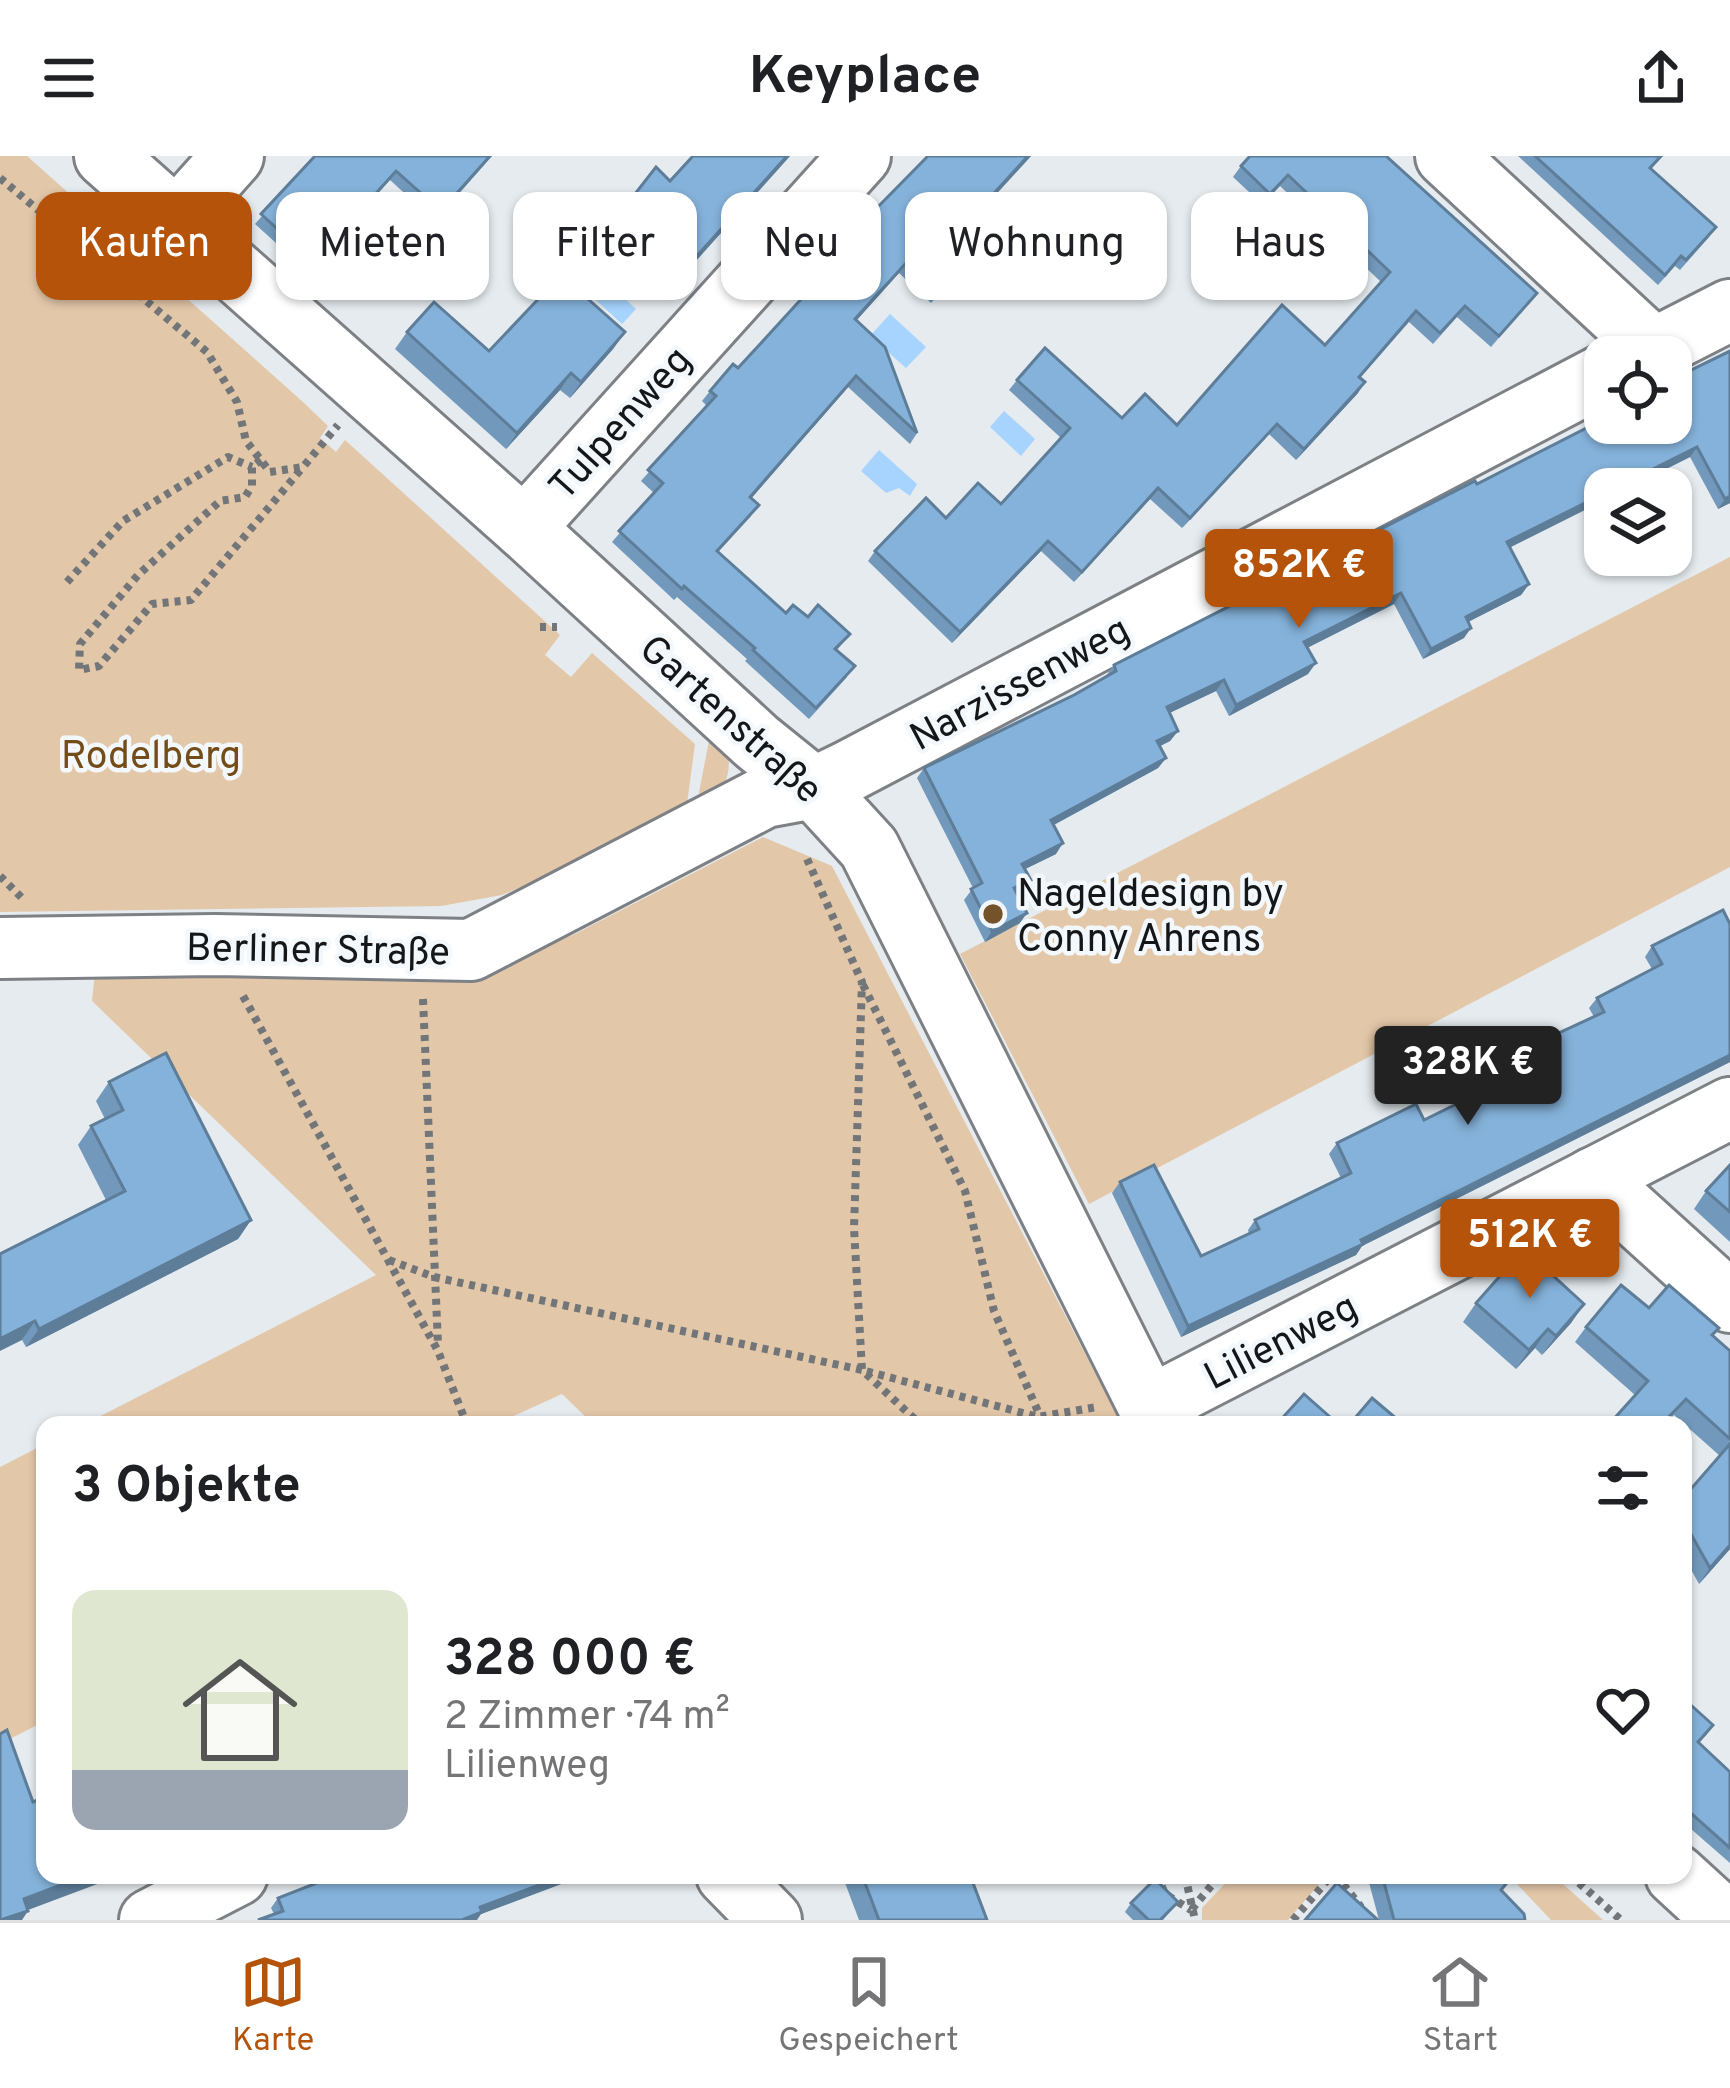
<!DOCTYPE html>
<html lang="de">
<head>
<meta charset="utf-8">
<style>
  :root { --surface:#fff; --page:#f2f2f2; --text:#202124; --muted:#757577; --line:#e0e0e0; --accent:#b45309 }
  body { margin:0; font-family:Overpass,sans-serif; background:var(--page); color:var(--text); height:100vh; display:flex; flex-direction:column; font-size:45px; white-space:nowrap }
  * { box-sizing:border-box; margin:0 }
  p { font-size:39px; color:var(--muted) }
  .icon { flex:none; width:66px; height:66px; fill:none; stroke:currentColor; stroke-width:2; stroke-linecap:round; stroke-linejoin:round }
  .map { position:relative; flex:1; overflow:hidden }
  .sheet { position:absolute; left:36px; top:1260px; width:1656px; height:468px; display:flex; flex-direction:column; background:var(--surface); border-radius:24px; box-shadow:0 3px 9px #0004 }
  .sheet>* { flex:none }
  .banner { position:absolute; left:36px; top:36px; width:1659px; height:108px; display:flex; gap:24px }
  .buttons { position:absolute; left:1584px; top:180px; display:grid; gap:24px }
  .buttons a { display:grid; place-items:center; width:108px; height:108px; border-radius:24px; background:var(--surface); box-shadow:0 3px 9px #0004; font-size:60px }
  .price { position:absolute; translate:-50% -102px; padding:0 27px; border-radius:12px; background:var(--accent); color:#fff; font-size:39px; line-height:78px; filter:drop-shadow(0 3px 6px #0008) }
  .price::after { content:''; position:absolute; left:50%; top:72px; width:36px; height:27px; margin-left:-18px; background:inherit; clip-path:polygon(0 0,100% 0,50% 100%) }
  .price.selected { background:#222; color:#fff }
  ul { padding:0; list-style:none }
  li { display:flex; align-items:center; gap:36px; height:300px; padding:0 36px }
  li+li { border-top:3px solid var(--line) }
  li span { display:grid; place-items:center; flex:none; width:336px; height:240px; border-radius:24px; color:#555 }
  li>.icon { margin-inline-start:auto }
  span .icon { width:144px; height:144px; fill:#fffc; stroke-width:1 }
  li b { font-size:51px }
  h2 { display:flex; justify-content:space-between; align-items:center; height:144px; padding:0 36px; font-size:51px }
  .pill { padding:0 42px; border-radius:24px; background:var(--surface); box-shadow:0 3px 9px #0004; font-size:42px; line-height:108px }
  .pill.selected { background:var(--accent); color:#fff }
  header { display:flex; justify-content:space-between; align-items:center; height:156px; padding:0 36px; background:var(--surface); font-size:54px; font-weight:700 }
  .dock { display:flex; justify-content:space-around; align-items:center; height:168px; border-top:3px solid var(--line); background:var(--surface); font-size:33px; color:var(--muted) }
  .dock a { display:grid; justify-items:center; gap:6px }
  .dock .selected { color:var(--accent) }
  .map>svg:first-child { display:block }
</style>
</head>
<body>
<header><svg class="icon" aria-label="menu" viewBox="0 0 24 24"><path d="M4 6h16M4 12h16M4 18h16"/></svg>Keyplace<svg class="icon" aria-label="share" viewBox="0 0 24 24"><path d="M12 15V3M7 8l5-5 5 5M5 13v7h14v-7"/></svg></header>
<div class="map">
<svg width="1730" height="1764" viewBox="0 0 1730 1764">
  <rect width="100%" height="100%" fill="#e5ebef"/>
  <g fill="#e3c7a9">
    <path d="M 0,0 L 27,0 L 303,246 L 328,270 L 320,282 L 336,296 L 345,284 L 560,479 L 545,499 L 571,521 L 592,497 L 695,588 L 687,648 L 609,693 L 502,739 L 441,750 L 0,756 Z"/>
    <path d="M 1730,401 L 1730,711 L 1089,1048 L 960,798 Z"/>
    <path d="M 710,580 L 726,588 C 734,617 725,635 703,653 L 699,636 Z"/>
    <path d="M 763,681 L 832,710 L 1122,1269 L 594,1269 L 562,1238 L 494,1269 L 83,1269 L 376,1119 L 92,845 L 95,816 L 480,813 L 573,779 Z"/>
    <path d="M 45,1288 L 45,1565 L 0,1588 L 0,1311 Z"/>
    <path d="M 1233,1719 L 1327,1719 L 1288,1764 L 1202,1764 L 1202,1752 Z"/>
    <path d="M 1525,1719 L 1553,1719 L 1603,1764 L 1551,1764 L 1517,1728 Z"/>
  </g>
  <g fill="#a6d4fe">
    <path d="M 600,120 L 636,153 L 622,168 L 586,135 Z"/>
    <path d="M 890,158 L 926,191 L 906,212 L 870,180 Z"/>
    <path d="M 1004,255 L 1035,283 L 1021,300 L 990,271 Z"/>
    <path d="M 879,294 L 917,328 L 910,340 L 899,332 L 886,337 L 861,315 Z"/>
  </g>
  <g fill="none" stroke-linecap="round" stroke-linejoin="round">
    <g stroke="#7d8186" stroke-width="66">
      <g id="minor">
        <path d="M 105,0 L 524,372 L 757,586 L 814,632 L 869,692 L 1140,1233 L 1149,1251 L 1170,1269"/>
        <path d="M 1446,0 L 1654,193"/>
        <path d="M 177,63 L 233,0"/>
        <path d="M 1638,201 L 1730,154"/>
        <path d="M 524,372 L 860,0"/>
        <path d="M 0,792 L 215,789 L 471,794 L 765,641 L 814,632 L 847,616 L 1605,218"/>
        <path d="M 1593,1022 L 1730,1146"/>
        <path d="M 1149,1251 L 1730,952"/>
        <path d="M 727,1719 L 771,1764"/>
        <path d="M 1676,1719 L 1725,1764"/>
        <path d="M 150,1764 L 237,1719"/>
      </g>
    </g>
    <g stroke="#737679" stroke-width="8" stroke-dasharray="6 6" stroke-linecap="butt">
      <path d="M 0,22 L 207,196 L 237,246 L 246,285 L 270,316 L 303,311 L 338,269"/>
      <path d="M 261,304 L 252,311 L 252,330 L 245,341 L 220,345 L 138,419 L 80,488 L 79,514 L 99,510 L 152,448 L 191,444 L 303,311"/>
      <path d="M 67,426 L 123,365 L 228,301 L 252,311"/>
      <path d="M 540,471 L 557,471"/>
      <path d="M 807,703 L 862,826 L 854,1072 L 862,1214 L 1038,1261 L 1097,1251"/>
      <path d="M 0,720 L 23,743"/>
      <path d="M 863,829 L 965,1035 L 994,1155 L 1044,1269"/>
      <path d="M 243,840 L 438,1195 L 467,1269"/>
      <path d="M 423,843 L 438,1188"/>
      <path d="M 389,1104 L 434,1121 L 862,1214 L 921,1269"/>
      <path d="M 1157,1719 L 1165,1738 L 1191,1754"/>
      <path d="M 1185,1719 L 1195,1764"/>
      <path d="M 1336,1719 L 1361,1751"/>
      <path d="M 1570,1719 L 1621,1764"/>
      <path d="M 1192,1753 L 1220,1719"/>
      <path d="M 1293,1764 L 1332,1719"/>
    </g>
    <use href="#minor" stroke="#fff" stroke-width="60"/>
  </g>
  <g fill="#7299bb">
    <path d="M 315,0 L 492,0 L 435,65 L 390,24 L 344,75 L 353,83 L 318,125 L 255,68 Z"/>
    <path d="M 693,0 L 790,0 L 685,117 L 621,58 L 656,11 L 670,25 Z"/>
    <path d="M 928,0 L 1031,0 L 945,94 L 963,111 L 931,147 L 899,117 L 856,164 L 917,277 L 910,288 L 848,231 L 751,342 L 751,360 L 718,396 L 786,457 L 808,461 L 850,478 L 837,494 L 847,521 L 809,563 L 745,505 L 747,503 L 677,441 L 674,444 L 612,386 L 654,337 L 641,325 L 707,250 L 702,245 L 710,235 L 738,212 L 859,80 L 856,77 L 863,66 Z"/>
    <path d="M 1386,0 L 1537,137 L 1491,191 L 1457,161 L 1433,188 L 1409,166 L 1360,222 L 1358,237 L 1296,304 L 1269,278 L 1182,372 L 1150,343 L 1074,426 L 1041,395 L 952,487 L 868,405 L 875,395 L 946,362 L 1001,348 L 1061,282 L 1009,234 L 1017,224 L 1122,262 L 1177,269 L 1325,189 L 1381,126 L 1280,30 L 1263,49 L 1233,21 L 1241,10 Z"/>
    <path d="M 1518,0 L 1663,0 L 1651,13 L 1709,81 L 1680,114 L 1675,110 L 1658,129 Z"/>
    <path d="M 407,176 L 489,195 L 625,176 L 613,193 L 570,242 L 560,234 L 506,293 L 395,193 Z"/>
    <path d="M 1671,224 L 1730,347 L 1718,353 L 1690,301 L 1626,333 L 1605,333 L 1509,392 L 1529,428 L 1521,439 L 1468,466 L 1464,482 L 1423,503 L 1394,448 L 1307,492 L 1308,518 L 1229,560 L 1216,535 L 1169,557 L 1178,575 L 1170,585 L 1160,590 L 1166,602 L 1158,612 L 1054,669 L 1056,698 L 1025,713 L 1023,734 L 1017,737 L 1020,767 L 985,786 L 964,744 L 973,732 L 917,622 L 924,612 L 1074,539 L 1106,520 L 1114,509 L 1477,328 L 1591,270 L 1598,260 Z"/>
    <path d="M 1730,768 L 1730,906 L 1362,1090 L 1356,1099 L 1181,1181 L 1112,1037 L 1120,1026 L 1201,1100 L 1249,1078 L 1248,1074 L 1255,1064 L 1341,1022 L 1329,998 L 1337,987 L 1424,964 L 1503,925 L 1497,913 L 1505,902 L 1594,861 L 1589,852 L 1597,842 L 1652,813 L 1645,801 L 1652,790 Z"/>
    <path d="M 109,926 L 251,1064 L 238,1083 L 26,1191 L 22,1184 L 106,1044 L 78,989 L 91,970 L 105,963 L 96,945 Z"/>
    <path d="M 1730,1009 L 1730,1086 L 1694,1053 L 1706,1035 Z"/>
    <path d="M 1476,1147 L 1584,1148 L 1571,1167 L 1542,1199 L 1535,1192 L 1516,1213 L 1463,1166 Z"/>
    <path d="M 1649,1152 L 1719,1172 L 1713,1180 L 1730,1195 L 1730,1393 L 1699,1428 L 1683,1399 L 1683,1342 L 1720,1300 L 1674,1259 L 1665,1269 L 1609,1269 L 1635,1239 L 1575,1186 L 1586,1171 Z"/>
    <path d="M 1683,1542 L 1707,1578 L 1699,1587 L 1730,1616 L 1730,1707 L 1683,1666 Z"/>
    <path d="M 337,1719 L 585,1719 L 481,1758 L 274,1758 L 271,1752 L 278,1742 Z"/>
    <path d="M 842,1719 L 970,1719 L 987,1764 L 859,1764 Z"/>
    <path d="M 1367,1719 L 1496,1719 L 1501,1735 L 1525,1764 L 1379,1764 Z"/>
    <path d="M 1178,1746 L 1163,1764 L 1133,1764 L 1125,1756 L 1131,1747 Z"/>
  </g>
  <g fill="#5d7d99">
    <path d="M 787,0 L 790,0 L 685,117 L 695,102 Z"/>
    <path d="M 1028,0 L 1031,0 L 936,104 L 943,93 Z"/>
    <path d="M 906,107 L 899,117 L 848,174 L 855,163 Z"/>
    <path d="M 625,176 L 613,193 L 570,242 L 581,226 Z"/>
    <path d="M 571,217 L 560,234 L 506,293 L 517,277 Z"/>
    <path d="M 856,220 L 848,231 L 743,352 L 750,341 Z"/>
    <path d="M 1365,226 L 1358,237 L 1296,304 L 1304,293 Z"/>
    <path d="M 1277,268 L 1269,278 L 1182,372 L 1190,362 Z"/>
    <path d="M 1697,291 L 1690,301 L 1626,333 L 1613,333 Z"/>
    <path d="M 1158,332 L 1150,343 L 1074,426 L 1082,416 Z"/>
    <path d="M 1605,337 L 1605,344 L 1499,397 L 1507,386 Z"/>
    <path d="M 1730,340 L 1730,347 L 1718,353 L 1725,343 Z"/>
    <path d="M 1048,385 L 1041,395 L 952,487 L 960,476 Z"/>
    <path d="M 1529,428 L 1521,439 L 1458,471 L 1466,461 Z"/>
    <path d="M 1401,437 L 1394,448 L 1297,497 L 1304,486 Z"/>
    <path d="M 1471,472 L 1464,482 L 1423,503 L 1431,493 Z"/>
    <path d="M 1316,507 L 1308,518 L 1229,560 L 1236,549 Z"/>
    <path d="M 1224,524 L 1216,535 L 1159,562 L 1167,551 Z"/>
    <path d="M 1178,575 L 1170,585 L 1150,595 L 1157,585 Z"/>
    <path d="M 1166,602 L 1158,612 L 1044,674 L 1051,664 Z"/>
    <path d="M 1063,687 L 1056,698 L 1015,718 L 1022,708 Z"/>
    <path d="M 1031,724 L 1023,734 L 1007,742 L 1014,732 Z"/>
    <path d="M 1027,757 L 1020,767 L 985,786 L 992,775 Z"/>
    <path d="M 1730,899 L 1730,906 L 1362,1090 L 1356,1099 L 1181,1181 L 1188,1170 Z"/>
    <path d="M 251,1064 L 238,1083 L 26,1191 L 39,1173 Z"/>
    <path d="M 1584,1148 L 1571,1167 L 1542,1199 L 1556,1180 Z"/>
    <path d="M 35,1165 L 22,1184 L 0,1195 L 0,1183 Z"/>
    <path d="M 1548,1173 L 1535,1192 L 1516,1213 L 1529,1194 Z"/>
    <path d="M 1730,1389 L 1730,1393 L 1699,1428 L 1710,1412 Z"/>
    <path d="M 87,1719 L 112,1719 L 108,1724 L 12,1760 L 24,1743 Z"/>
    <path d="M 566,1719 L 585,1719 L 481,1758 L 477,1764 L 462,1764 L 480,1751 Z"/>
    <path d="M 28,1755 L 22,1764 L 4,1764 Z"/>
  </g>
  <g fill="#85b2da" stroke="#5d7d99" stroke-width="3">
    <path d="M 315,0 L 490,0 L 441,55 L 396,15 L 343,74 L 353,83 L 324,115 L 261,58 Z"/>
    <path d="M 693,0 L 787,0 L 695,102 L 631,43 L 656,11 L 670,25 Z"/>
    <path d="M 928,0 L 1028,0 L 943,93 L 963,111 L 939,137 L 906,107 L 855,163 L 885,191 L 917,277 L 856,220 L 750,341 L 759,349 L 717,395 L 786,457 L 793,449 L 808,461 L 818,449 L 850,478 L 835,493 L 855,510 L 816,552 L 753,494 L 755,492 L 684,430 L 682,433 L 619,375 L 663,327 L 648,314 L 716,240 L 710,235 L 733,208 L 738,212 L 762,186 L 868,70 L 863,66 Z"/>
    <path d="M 1250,0 L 1386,0 L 1537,137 L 1499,180 L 1465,150 L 1440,177 L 1416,155 L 1359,221 L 1365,226 L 1304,293 L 1277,268 L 1190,362 L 1158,332 L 1082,416 L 1048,385 L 960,476 L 875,395 L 926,342 L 946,362 L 978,327 L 1001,348 L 1070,272 L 1017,224 L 1045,192 L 1122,262 L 1145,238 L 1177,269 L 1282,149 L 1325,189 L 1390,116 L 1288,19 L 1270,38 L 1241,10 Z"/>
    <path d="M 1535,0 L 1661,0 L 1650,12 L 1716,71 L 1686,104 L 1681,100 L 1665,119 Z"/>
    <path d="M 561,119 L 625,176 L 581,226 L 571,217 L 517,277 L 407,176 L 434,146 L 489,195 Z"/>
    <path d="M 1730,195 L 1730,340 L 1725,343 L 1697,291 L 1613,333 L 1605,333 L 1605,337 L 1507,386 L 1529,428 L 1466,461 L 1471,472 L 1431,493 L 1401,437 L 1304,486 L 1316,507 L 1236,549 L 1224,524 L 1167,551 L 1178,575 L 1157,585 L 1166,602 L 1051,664 L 1063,687 L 1022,708 L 1031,724 L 1014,732 L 1027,757 L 992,775 L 971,733 L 982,727 L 924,612 L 1074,539 L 1116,515 L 1114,509 L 1475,325 L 1477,328 L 1600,265 L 1598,260 L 1605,257 L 1605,267 L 1671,267 L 1671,224 Z"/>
    <path d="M 1723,754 L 1730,768 L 1730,899 L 1361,1084 L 1363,1088 L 1188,1170 L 1120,1026 L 1154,1009 L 1201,1100 L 1259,1073 L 1255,1064 L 1351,1017 L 1337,987 L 1416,948 L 1424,964 L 1513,920 L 1505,902 L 1604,856 L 1597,842 L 1662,808 L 1652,790 Z"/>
    <path d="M 166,897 L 251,1064 L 39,1173 L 35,1165 L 0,1183 L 0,1098 L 125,1035 L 91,970 L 123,954 L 109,926 Z"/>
    <path d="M 1730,1009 L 1730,1056 L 1706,1035 Z"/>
    <path d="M 1524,1093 L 1584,1148 L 1556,1180 L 1548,1173 L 1529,1194 L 1476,1147 Z"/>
    <path d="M 1621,1129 L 1649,1152 L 1669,1129 L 1719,1172 L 1712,1179 L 1730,1195 L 1730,1283 L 1686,1243 L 1661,1269 L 1616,1269 L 1612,1265 L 1648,1225 L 1586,1171 Z"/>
    <path d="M 1304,1238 L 1339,1269 L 1276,1269 Z"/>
    <path d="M 1372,1242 L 1404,1269 L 1349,1269 Z"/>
    <path d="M 1730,1288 L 1730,1389 L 1710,1412 L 1683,1364 L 1683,1342 Z"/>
    <path d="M 1683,1542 L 1713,1569 L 1698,1586 L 1730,1616 L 1730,1692 L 1683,1650 Z"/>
    <path d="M 7,1574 L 33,1646 L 45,1641 L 45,1719 L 87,1719 L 24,1743 L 28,1755 L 0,1764 L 0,1578 Z"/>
    <path d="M 337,1719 L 566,1719 L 480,1751 L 482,1756 L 462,1764 L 258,1764 L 283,1755 L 278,1742 Z"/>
    <path d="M 862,1719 L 970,1719 L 987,1764 L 879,1764 Z"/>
    <path d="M 1382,1719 L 1496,1719 L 1506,1728 L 1501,1734 L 1524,1758 L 1525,1764 L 1394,1764 Z"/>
    <path d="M 1155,1723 L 1178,1746 L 1160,1764 L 1149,1764 L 1131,1747 Z"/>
    <path d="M 1337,1727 L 1378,1764 L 1305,1764 Z"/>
  </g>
  <circle fill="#74532a" stroke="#f3f8fd" stroke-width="4.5" cx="993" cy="758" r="12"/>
  <g text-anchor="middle" stroke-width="9" stroke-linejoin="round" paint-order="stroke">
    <g font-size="39" fill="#151618" stroke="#f3f8fd">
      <text transform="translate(619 266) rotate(-48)" y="14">Tulpenweg</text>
      <text transform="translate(1019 526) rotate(-28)" y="14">Narzissenweg</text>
      <text transform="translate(732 562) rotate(42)" y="14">Gartenstraße</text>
      <text transform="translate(318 792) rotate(1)" y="14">Berliner Straße</text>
      <text transform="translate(1280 1184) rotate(-27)" y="14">Lilienweg</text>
    </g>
    <g font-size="39" fill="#734c18" stroke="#f3f8fd">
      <text x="151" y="612">Rodelberg</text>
    </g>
    <g font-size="39" fill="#151618" stroke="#f3f8fd" text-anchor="start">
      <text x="1017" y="750">Nageldesign by<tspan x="1017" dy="45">Conny Ahrens</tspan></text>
    </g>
  </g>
</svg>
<div class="buttons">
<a><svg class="icon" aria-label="locate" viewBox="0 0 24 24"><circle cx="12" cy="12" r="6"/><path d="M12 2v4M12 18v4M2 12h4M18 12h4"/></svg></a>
<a><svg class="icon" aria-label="layers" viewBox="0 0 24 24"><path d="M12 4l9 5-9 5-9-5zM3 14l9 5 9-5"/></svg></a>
</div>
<b class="price" style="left:1299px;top:475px">852K €</b>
<b class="price selected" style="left:1468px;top:972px">328K €</b>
<b class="price" style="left:1530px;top:1145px">512K €</b>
<div class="banner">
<a class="pill selected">Kaufen</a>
<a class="pill">Mieten</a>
<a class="pill">Filter</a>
<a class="pill">Neu</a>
<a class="pill">Wohnung</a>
<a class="pill">Haus</a>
</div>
<section class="sheet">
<h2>3 Objekte<svg class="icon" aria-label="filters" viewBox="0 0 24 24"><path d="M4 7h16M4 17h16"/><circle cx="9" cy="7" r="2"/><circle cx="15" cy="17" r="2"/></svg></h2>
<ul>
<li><span style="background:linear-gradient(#dfe7d0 75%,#9aa5b1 0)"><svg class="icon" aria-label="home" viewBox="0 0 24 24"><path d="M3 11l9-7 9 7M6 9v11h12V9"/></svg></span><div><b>328 000 €</b><p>2 Zimmer · 74 m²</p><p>Lilienweg</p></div><svg class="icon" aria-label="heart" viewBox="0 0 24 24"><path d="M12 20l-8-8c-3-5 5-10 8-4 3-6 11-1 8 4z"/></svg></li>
</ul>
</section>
</div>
<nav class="dock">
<a class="selected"><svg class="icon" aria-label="map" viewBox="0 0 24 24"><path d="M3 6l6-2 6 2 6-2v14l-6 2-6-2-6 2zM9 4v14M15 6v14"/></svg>Karte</a>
<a><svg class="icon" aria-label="saved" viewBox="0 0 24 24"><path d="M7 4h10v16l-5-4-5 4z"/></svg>Gespeichert</a>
<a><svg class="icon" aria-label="home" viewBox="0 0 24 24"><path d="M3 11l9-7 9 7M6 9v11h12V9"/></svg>Start</a>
</nav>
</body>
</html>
